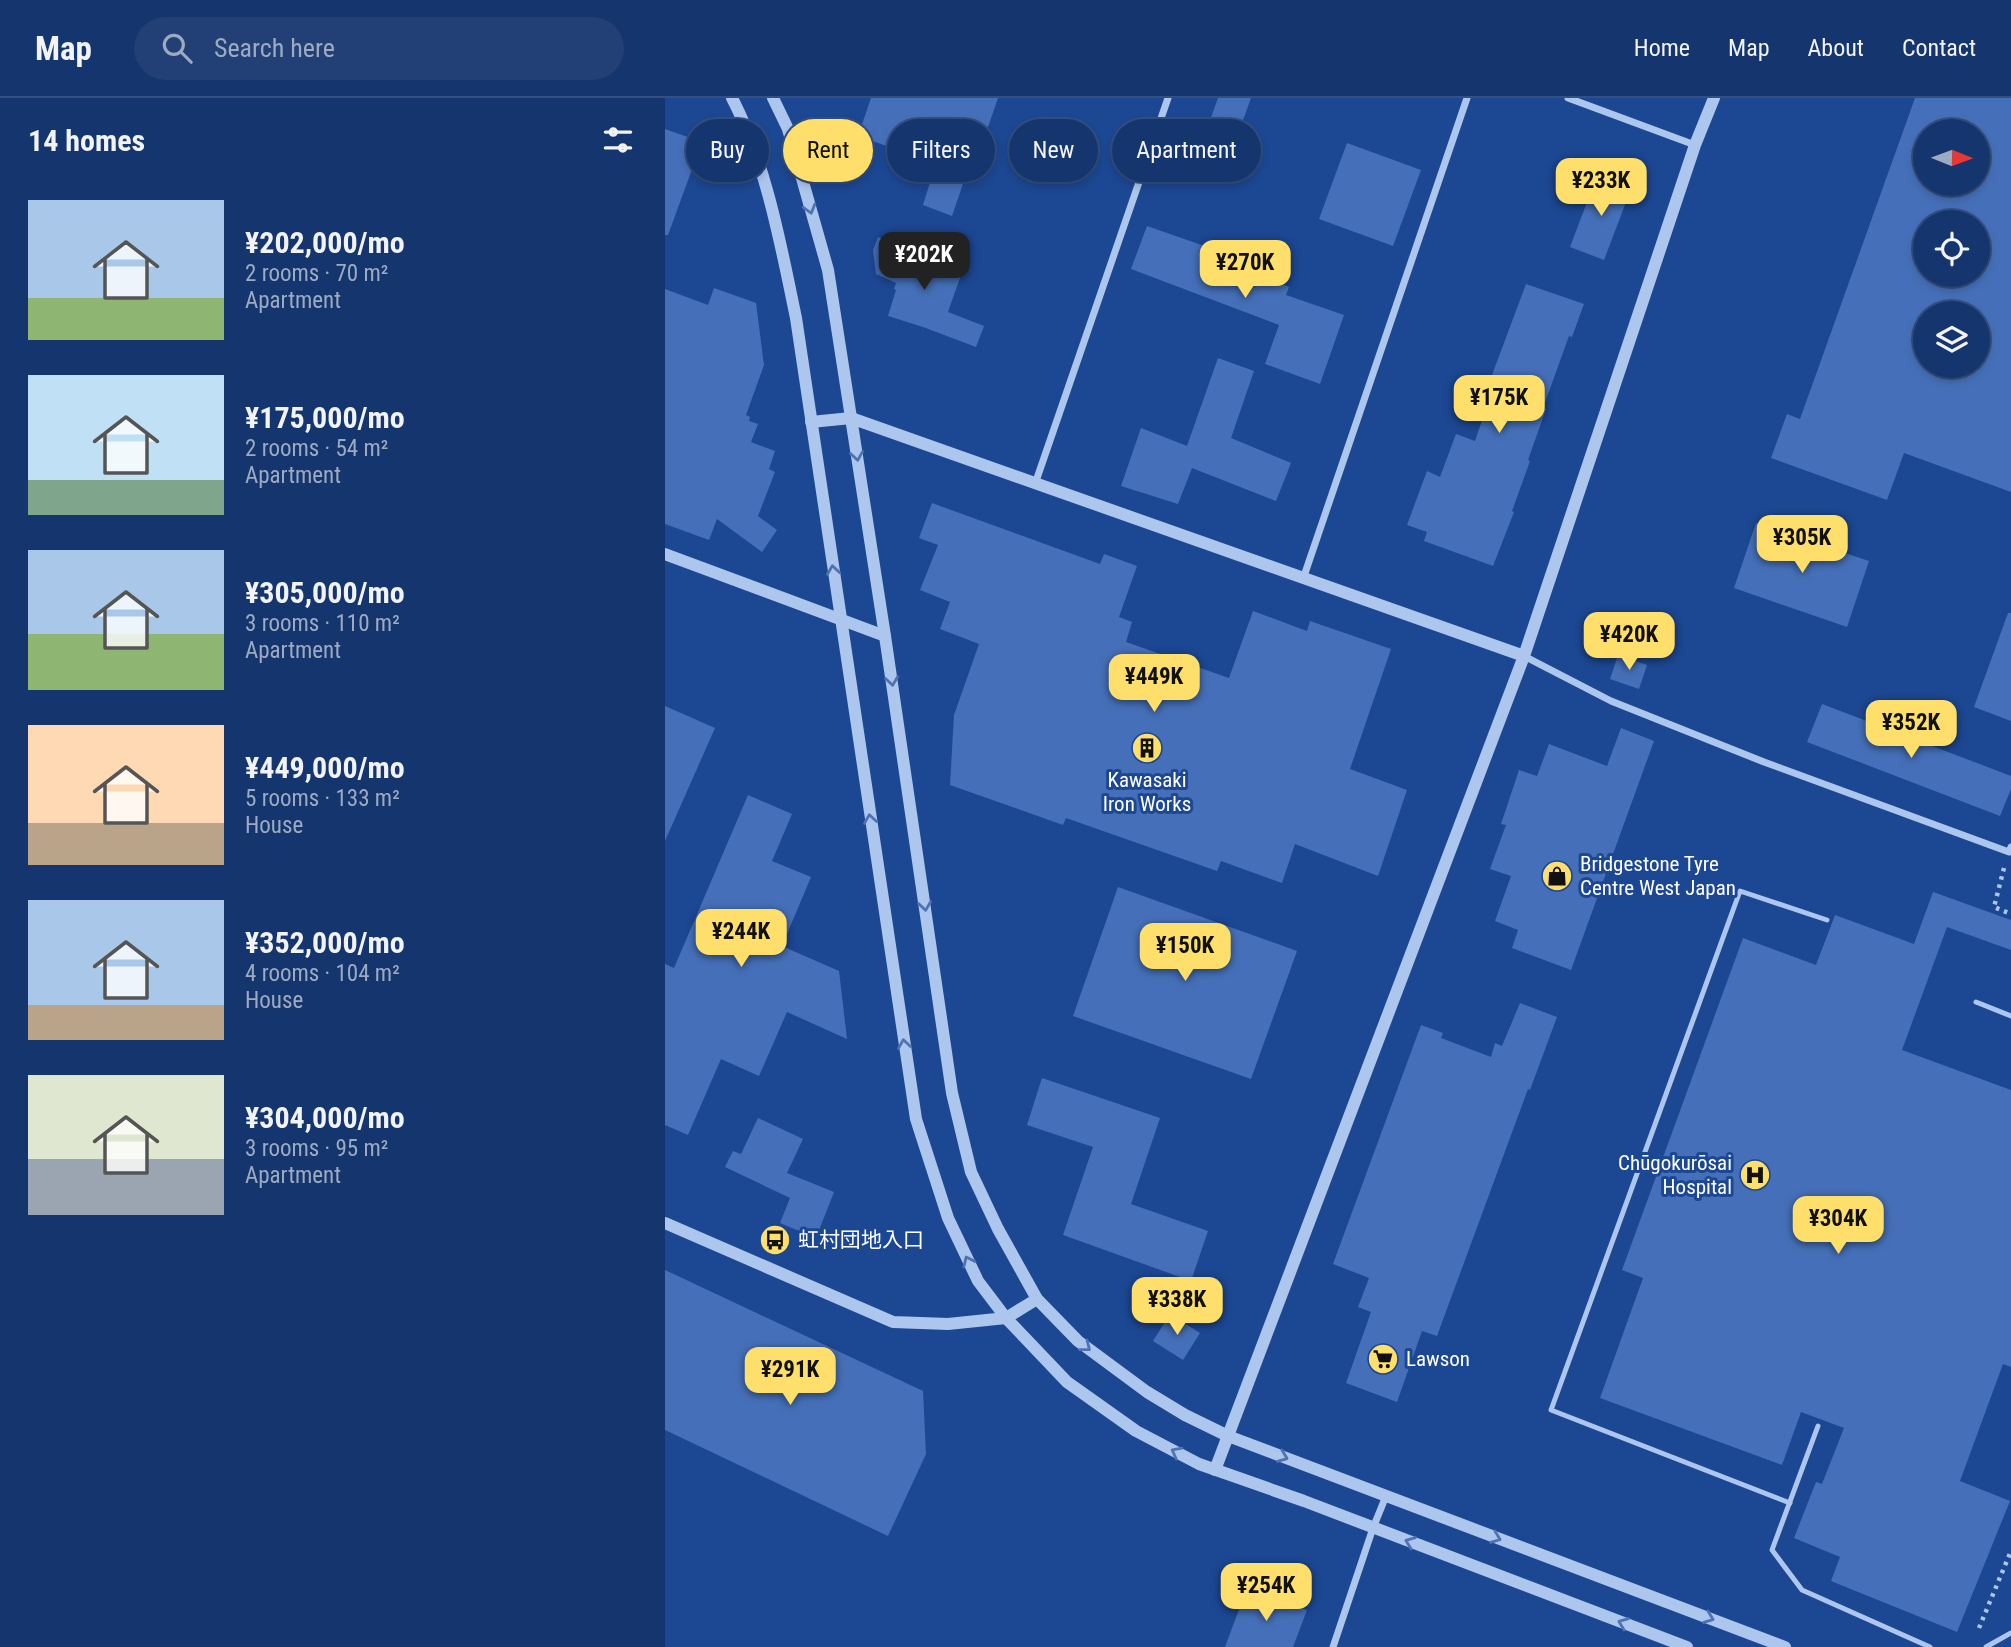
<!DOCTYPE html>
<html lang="en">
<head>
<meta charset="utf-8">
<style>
  :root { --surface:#15356e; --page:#224076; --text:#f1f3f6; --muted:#9dabc2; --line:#345081; --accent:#fedf6b }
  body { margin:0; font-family:"Roboto Condensed","Noto Sans JP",sans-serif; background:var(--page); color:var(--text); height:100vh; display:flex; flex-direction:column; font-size:26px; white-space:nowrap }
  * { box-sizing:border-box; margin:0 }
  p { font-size:23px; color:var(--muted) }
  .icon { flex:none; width:38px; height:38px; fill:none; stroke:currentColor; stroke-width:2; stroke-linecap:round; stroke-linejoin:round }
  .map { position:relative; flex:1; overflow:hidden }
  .sheet { display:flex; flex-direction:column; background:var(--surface); width:665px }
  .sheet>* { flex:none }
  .top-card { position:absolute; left:21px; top:21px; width:665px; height:63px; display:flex; gap:14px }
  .needle { width:46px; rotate:91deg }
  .fabs { position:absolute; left:1248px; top:21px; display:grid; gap:14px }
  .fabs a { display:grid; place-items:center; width:77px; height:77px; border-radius:50%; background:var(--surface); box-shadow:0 4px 10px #0003,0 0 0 2px var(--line); font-size:35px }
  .price { position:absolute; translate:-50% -60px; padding:0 16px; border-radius:14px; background:var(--accent); color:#111; font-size:23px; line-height:46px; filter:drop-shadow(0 2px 4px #0008) }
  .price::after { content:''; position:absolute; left:50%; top:42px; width:21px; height:16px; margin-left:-10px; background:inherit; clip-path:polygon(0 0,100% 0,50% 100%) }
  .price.active { background:#222; color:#fff }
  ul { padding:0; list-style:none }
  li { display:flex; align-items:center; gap:21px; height:175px; padding:0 28px }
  li span { display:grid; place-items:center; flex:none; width:196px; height:140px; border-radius:0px; color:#555 }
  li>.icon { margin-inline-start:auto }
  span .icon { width:84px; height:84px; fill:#fffc; stroke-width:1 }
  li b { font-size:30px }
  h2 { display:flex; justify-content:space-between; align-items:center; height:84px; padding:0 28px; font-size:30px }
  .chip { padding:0 24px; border-radius:32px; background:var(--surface); box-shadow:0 4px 10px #0003,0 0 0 2px var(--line); font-size:24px; line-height:63px }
  .chip.active { background:var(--accent); color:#111 }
  header { display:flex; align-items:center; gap:42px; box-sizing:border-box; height:98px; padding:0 35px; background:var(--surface); border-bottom:2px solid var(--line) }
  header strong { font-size:33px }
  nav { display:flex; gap:38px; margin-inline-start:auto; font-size:24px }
  .search { width:490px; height:63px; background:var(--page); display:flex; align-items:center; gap:18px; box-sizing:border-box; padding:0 24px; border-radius:38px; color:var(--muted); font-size:26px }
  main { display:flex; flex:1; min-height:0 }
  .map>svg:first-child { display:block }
</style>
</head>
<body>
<header>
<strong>Map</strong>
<div class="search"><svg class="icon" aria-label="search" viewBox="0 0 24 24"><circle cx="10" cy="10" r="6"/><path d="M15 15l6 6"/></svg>Search here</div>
<nav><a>Home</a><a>Map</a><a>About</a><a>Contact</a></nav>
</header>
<main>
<section class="sheet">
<h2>14 homes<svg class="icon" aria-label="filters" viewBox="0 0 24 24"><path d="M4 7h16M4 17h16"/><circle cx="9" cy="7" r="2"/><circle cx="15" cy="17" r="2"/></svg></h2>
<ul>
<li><span style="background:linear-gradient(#a9c7e8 70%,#8fb573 0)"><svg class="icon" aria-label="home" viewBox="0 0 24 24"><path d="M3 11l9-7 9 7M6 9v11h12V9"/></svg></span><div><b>¥202,000/mo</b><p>2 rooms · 70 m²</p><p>Apartment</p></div></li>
<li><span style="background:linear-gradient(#bfe0f5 75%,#7fa58c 0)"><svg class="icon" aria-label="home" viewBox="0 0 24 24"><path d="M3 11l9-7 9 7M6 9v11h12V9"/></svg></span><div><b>¥175,000/mo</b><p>2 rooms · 54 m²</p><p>Apartment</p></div></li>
<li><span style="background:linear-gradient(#a9c7e8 60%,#8fb573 0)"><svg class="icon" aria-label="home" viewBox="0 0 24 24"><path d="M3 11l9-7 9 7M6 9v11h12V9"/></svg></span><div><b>¥305,000/mo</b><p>3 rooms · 110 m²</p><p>Apartment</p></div></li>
<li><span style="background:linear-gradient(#ffd9b3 70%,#b9a48a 0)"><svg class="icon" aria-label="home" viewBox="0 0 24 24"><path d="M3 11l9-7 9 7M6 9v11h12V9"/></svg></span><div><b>¥449,000/mo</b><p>5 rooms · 133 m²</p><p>House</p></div></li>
<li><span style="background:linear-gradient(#a9c7e8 75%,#b9a48a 0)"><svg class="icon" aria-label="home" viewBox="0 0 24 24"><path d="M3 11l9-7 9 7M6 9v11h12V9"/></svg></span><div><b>¥352,000/mo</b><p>4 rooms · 104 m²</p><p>House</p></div></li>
<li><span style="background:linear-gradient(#dfe7d0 60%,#9aa5b1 0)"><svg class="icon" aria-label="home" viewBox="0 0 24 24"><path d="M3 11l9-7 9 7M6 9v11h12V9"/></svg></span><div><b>¥304,000/mo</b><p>3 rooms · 95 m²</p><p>Apartment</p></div></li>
</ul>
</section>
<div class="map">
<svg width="1346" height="1549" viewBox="0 0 1346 1549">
  <rect width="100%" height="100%" fill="#1c4792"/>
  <g fill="#4570b9" fill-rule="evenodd">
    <path d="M 206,0 L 333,0 L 323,29 L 318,27 L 287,118 L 258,107 L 271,65 L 193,38 Z"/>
    <path d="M 553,0 L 586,0 L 556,83 L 527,73 Z"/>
    <path d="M 1250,0 L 1346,0 L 1346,394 L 1239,355 L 1222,402 L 1106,360 L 1122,316 L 1135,321 ZM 1260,33 L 1312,33 L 1312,86 L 1260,86 ZM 1260,124 L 1312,124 L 1312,177 L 1260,177 ZM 1260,215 L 1312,215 L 1312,268 L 1260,268 Z"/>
    <path d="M 0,31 L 37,44 L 3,137 L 0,137 Z"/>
    <path d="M 682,45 L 756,72 L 728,148 L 654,121 Z"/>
    <path d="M 932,78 L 966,91 L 939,162 L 905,149 Z"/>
    <path d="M 482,128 L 571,159 L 568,167 L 624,189 L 621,197 L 679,217 L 655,286 L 600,266 L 614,227 L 466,171 Z"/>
    <path d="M 213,139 L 237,149 L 236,151 L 297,174 L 283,214 L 319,228 L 311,249 L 258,229 L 223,218 L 231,192 L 229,191 L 231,185 L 211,176 L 208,152 Z"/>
    <path d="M 861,186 L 919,206 L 907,239 L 904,238 L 878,310 L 881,311 L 863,362 L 865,363 L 847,413 L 849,414 L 828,468 L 759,443 L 762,434 L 742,427 L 762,373 L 775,379 L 791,336 L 810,343 L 829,287 L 824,285 Z"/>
    <path d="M 49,190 L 91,205 L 99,267 L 81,317 L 85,319 L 84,323 L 93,326 L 86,344 L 110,353 L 104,371 L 110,374 L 93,418 L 112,432 L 97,454 L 52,421 L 44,442 L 0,426 L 0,191 L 43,207 Z"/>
    <path d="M 553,260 L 589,273 L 566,340 L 626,365 L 611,403 L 527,370 L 513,406 L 456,388 L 476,330 L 522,348 Z"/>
    <path d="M 267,405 L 435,466 L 439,456 L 472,468 L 454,519 L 467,524 L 461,544 L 564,580 L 588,513 L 642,533 L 645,523 L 726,551 L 685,671 L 742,692 L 713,778 L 630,746 L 617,785 L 556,763 L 552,773 L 401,720 L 398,727 L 285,687 L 289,617 L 314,546 L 275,531 L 285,504 L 255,492 L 273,447 L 254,440 Z"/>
    <path d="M 1091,425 L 1204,463 L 1182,529 L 1069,490 Z"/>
    <path d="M 1343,515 L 1346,515 L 1346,623 L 1309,609 Z"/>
    <path d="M 953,557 L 982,567 L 974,591 L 945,581 Z"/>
    <path d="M 1157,606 L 1346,678 L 1346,691 L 1335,718 L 1142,644 Z"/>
    <path d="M 0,608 L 50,630 L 0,743 Z"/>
    <path d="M 956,630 L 989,643 L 906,872 L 847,850 L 853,832 L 830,823 L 846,778 L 825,771 L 841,727 L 836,726 L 854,672 L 872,678 L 884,646 L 942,668 Z"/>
    <path d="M 83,697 L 127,716 L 107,763 L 146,779 L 117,848 L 174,873 L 182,941 L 122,914 L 94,978 L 56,961 L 23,1037 L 0,1027 L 0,866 L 9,870 Z"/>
    <path d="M 453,789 L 632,853 L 586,981 L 408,918 Z"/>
    <path d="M 1268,794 L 1346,822 L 1346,852 L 1282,829 L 1237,952 L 1346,992 L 1346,1269 L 1338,1266 L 1295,1383 L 1345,1403 L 1292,1534 L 1166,1483 L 1175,1459 L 1129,1440 L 1151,1384 L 1157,1386 L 1179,1330 L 1136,1314 L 1117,1367 L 935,1300 L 978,1180 L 957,1172 L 1078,840 L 1151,867 L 1170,817 L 1249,846 Z"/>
    <path d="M 855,905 L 892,919 L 865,992 L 863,991 L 772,1238 L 757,1233 L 732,1304 L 681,1285 L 706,1214 L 693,1209 L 704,1180 L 668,1166 L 756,927 L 778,935 L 776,940 L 826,959 L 830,945 L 837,948 Z"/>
    <path d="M 377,980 L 495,1020 L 466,1106 L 543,1133 L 526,1183 L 398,1137 L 428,1049 L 362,1027 Z"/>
    <path d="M 93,1020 L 138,1041 L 122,1075 L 169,1094 L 151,1140 L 115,1125 L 125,1100 L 60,1069 L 68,1053 L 76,1056 Z"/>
    <path d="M 0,1172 L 258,1293 L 261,1356 L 223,1438 L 0,1332 Z"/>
    <path d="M 505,1216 L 535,1235 L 518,1262 L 488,1243 Z"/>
    <path d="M 582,1490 L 642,1512 L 628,1549 L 560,1549 Z"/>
  </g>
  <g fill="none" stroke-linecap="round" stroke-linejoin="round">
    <g stroke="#adc6ee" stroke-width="4.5" stroke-dasharray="3.5 5" stroke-linecap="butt">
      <path d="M 1339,770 L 1329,809 L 1346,816"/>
      <path d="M 1314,1530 L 1346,1453"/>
    </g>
    <g stroke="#adc6ee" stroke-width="5">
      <path d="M 1311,904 L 1346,918"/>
      <path d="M 1153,1328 L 1107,1452 L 1137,1492 L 1265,1549"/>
      <path d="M 1125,1405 L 886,1312 L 1075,793 L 1162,822"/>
      <path d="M 1321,1549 L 1346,1535"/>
    </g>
    <g stroke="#adc6ee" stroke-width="7">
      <path d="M 903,0 L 1030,47"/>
      <path d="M 370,386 L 503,0"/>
      <path d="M 638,481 L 802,0"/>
      <path d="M 859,558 L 946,603 L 1099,664 L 1344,754 L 1346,749"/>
      <path d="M 668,1549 L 708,1430 L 721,1398"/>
    </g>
    <g stroke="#adc6ee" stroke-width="12">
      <path d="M 67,0 C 101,65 116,148 131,220 L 251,1021 L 283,1120 L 313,1183 L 341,1220 L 402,1284 L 471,1333 L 534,1366 L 639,1403 L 1022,1549"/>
      <path d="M 108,0 L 123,31 L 163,172 L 220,538 L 287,995 L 306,1074 L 333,1131 L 372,1201 L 413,1243 L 482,1294 L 520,1317 L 563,1338 L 1120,1549"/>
      <path d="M 146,324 L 186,320 L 859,558"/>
      <path d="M 0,456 L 220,538"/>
      <path d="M 0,1125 L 228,1224 L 283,1226 L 341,1220 L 372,1201"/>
      <path d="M 550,1372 L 859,558 L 1030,47 L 1049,0"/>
    </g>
  </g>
  <defs><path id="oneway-chevron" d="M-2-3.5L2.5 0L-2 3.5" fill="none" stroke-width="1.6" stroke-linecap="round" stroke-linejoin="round" transform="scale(1.75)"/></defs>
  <g stroke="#4f73b2">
    <use href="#oneway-chevron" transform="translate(145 111) rotate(74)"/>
    <use href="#oneway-chevron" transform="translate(192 358) rotate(81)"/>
    <use href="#oneway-chevron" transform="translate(168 472) rotate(-98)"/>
    <use href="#oneway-chevron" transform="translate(227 583) rotate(82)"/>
    <use href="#oneway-chevron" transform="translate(205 721) rotate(-99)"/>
    <use href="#oneway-chevron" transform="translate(260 808) rotate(82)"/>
    <use href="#oneway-chevron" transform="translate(239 946) rotate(-99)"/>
    <use href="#oneway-chevron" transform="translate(303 1163) rotate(-115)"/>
    <use href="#oneway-chevron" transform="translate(421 1249) rotate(38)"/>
    <use href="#oneway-chevron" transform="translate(511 1354) rotate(-152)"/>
    <use href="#oneway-chevron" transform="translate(618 1359) rotate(21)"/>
    <use href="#oneway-chevron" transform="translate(831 1440) rotate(21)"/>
    <use href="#oneway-chevron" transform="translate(745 1444) rotate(-159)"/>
    <use href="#oneway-chevron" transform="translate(1044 1520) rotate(21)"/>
    <use href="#oneway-chevron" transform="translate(958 1525) rotate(-159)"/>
  </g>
  <defs>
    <g id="building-disc" transform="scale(1.575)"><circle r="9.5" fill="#fedf6b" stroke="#1c4792"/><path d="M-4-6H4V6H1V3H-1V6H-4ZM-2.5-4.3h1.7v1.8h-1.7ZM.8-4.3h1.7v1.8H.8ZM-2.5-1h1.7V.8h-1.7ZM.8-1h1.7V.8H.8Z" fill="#111"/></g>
    <g id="shop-disc" transform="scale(1.575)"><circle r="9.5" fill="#fedf6b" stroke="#1c4792"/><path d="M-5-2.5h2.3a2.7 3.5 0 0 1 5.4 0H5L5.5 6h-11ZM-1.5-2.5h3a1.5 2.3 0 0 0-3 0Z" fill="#111"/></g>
    <g id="hospital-disc" transform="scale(1.575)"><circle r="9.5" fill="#fedf6b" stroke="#1c4792"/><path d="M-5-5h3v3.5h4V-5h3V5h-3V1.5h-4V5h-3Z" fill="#111"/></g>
    <g id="bus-disc" transform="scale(1.575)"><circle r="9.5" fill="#fedf6b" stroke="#1c4792"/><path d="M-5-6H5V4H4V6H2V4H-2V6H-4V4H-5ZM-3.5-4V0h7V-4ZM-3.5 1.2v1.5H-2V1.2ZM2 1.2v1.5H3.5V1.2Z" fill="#111"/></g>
    <g id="supermarket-disc" transform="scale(1.575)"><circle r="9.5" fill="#fedf6b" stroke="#1c4792"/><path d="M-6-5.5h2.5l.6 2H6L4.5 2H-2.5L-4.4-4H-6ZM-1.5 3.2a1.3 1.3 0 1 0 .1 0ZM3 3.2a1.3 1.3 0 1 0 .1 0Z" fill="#111"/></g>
  </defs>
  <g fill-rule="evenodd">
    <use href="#building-disc" x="482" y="650"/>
    <use href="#shop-disc" x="892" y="778"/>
    <use href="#hospital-disc" x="1090" y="1077"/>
    <use href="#bus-disc" x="110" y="1142"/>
    <use href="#supermarket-disc" x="718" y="1261"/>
  </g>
  <g text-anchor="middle" stroke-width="6" stroke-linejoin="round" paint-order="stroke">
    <g font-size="21" fill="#fff" stroke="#1c4792" text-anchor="start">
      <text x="482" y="689" text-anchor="middle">Kawasaki<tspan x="482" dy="24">Iron Works</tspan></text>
      <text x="915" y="773">Bridgestone Tyre<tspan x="915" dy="24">Centre West Japan</tspan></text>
      <text x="1067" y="1072" text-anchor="end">Chūgokurōsai<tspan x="1067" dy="24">Hospital</tspan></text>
      <text x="133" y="1149">虹村団地入口</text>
      <text x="741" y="1268">Lawson</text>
    </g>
  </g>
</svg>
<div class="fabs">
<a><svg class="needle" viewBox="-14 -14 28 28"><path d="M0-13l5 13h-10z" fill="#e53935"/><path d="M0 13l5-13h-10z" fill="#9dabc2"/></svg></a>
<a><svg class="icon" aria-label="locate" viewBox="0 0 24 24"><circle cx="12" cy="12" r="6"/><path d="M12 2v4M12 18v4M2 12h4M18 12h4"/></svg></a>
<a><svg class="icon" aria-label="layers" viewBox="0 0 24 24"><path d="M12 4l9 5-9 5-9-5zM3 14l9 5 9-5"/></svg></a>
</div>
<b class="price" style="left:936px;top:120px">¥233K</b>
<b class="price active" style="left:259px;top:194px">¥202K</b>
<b class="price" style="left:580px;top:202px">¥270K</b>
<b class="price" style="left:834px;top:337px">¥175K</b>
<b class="price" style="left:1137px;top:477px">¥305K</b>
<b class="price" style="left:964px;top:574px">¥420K</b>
<b class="price" style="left:489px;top:616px">¥449K</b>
<b class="price" style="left:1246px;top:662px">¥352K</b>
<b class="price" style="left:76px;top:871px">¥244K</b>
<b class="price" style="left:520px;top:885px">¥150K</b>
<b class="price" style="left:1173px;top:1158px">¥304K</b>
<b class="price" style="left:512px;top:1239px">¥338K</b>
<b class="price" style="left:125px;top:1309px">¥291K</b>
<b class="price" style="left:601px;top:1525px">¥254K</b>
<div class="top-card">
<a class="chip">Buy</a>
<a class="chip active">Rent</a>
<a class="chip">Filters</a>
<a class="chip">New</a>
<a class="chip">Apartment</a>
</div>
</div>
</main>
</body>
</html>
